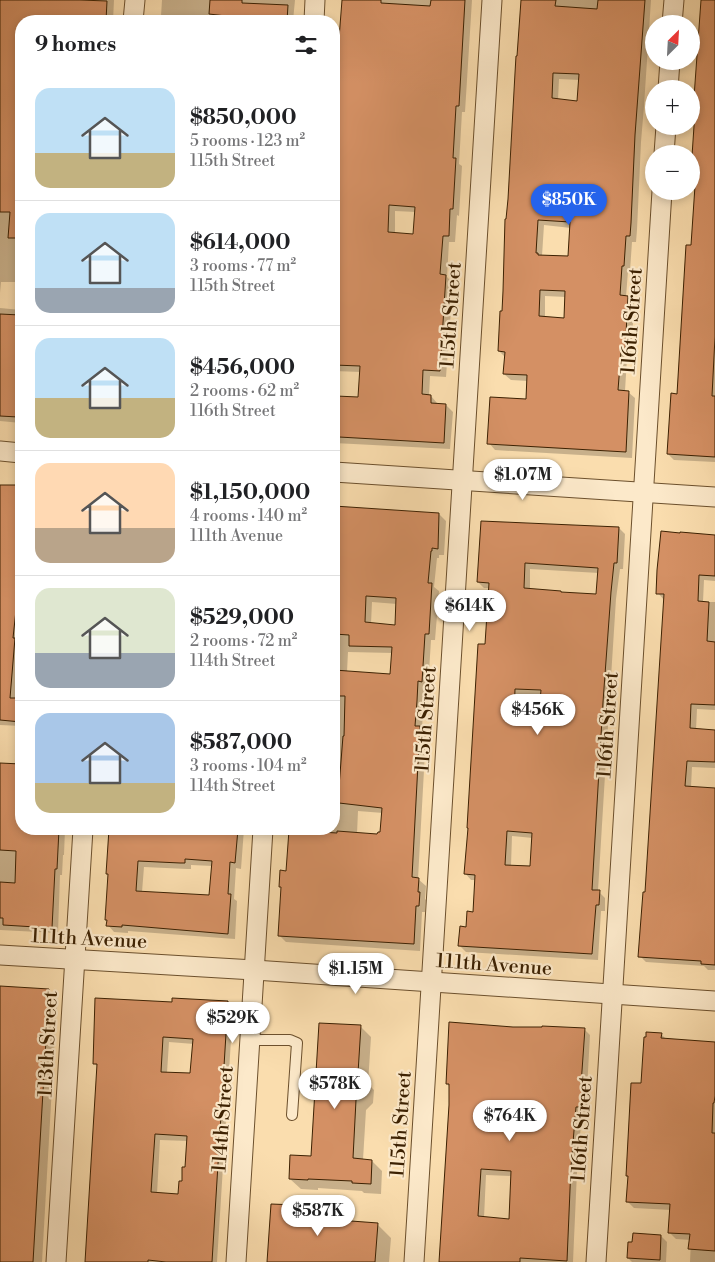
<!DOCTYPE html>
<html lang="en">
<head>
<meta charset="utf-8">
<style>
  :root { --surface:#fff; --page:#f2f2f2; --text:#202124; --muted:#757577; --line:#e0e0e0; --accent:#2563eb }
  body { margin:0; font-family:"Libre Bodoni",serif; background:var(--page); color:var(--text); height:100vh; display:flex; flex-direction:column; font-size:19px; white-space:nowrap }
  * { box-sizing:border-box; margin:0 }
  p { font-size:16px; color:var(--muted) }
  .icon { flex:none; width:28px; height:28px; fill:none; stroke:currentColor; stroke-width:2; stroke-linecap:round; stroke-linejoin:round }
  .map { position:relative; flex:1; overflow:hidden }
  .sheet { position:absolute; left:15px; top:15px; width:325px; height:820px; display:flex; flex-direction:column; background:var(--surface); border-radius:20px; box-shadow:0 2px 8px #0003 }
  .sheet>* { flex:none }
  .needle { width:32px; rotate:24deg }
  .buttons { position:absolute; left:645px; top:15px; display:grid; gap:10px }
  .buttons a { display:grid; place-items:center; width:55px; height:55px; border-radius:50%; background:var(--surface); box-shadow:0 2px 8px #0003; font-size:25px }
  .price { position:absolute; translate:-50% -42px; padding:0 11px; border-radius:18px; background:#fff; color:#222; font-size:16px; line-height:32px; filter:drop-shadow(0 1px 2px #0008) }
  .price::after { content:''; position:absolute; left:50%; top:30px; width:15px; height:11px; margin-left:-8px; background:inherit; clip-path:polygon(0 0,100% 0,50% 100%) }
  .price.on { background:var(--accent); color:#fff }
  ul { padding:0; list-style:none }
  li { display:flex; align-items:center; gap:15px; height:125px; padding:0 20px }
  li+li { border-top:1px solid var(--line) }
  li span { display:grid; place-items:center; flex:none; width:140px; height:100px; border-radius:15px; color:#555 }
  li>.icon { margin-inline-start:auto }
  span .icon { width:60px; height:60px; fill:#fffc; stroke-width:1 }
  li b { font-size:21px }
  h2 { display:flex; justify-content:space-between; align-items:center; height:60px; padding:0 20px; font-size:21px }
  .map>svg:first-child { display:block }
</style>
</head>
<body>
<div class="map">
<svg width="715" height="1262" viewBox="0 0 715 1262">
  <rect width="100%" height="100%" fill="#faddae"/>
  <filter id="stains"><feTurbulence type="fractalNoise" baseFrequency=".004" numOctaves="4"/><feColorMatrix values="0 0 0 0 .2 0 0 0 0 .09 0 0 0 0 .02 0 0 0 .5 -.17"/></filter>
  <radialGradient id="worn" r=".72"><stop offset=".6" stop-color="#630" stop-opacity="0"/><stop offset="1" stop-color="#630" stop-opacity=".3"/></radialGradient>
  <g fill="#0003" fill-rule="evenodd">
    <path d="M 0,0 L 114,0 L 113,21 L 21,21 L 21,282 L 1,282 L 0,293 Z"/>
    <path d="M 162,0 L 295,0 L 293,21 L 222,21 L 203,20 L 203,21 L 163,21 L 163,18 L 161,16 Z"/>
    <path d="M 343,0 L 472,0 L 465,112 L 462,112 L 459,164 L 462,166 L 459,216 L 457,215 L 455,242 L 449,242 L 447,277 L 453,283 L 446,377 L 430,376 L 429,396 L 431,396 L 437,403 L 437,405 L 446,405 L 453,412 L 450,449 L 334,443 L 334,397 L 359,399 L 361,372 L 334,371 L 334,128 ZM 395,211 L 416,212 L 414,235 L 395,234 Z"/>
    <path d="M 522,0 L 651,0 L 644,106 L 641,142 L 637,230 L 636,242 L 632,242 L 630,271 L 628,271 L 626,297 L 634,303 L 631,358 L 627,358 L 625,391 L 628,392 L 635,398 L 632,458 L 495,450 L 489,443 L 527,400 L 528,381 L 511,380 L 504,374 L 506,358 L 499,351 L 503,312 ZM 559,79 L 580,80 L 578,102 L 558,100 ZM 544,225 L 571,228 L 569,257 L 542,256 ZM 545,296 L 566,297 L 565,319 L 545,317 Z"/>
    <path d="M 702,0 L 715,0 L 715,462 L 674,460 L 668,454 L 678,395 L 692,247 L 697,175 L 692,171 Z"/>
    <path d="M 0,308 L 21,310 L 21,423 L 0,421 Z"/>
    <path d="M 0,486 L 21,487 L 21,726 L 0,725 Z"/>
    <path d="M 334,508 L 439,514 L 446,521 L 444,555 L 439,555 L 439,558 L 437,558 L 434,587 L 439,591 L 435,640 L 431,640 L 428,688 L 425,688 L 423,708 L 422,730 L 426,734 L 418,879 L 426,886 L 425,899 L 426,900 L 425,912 L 422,912 L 420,951 L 286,942 L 279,935 L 282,888 L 280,886 L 287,872 L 290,829 L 334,829 L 334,580 L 340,580 L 342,555 L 334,555 ZM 372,602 L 397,604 L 396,626 L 371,624 ZM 348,652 L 393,653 L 391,676 L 347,672 ZM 358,811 L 383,813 L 382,834 L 378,835 L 357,834 Z"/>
    <path d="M 482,522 L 619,528 L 625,534 L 623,569 L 620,569 L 616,599 L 609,709 L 598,891 L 605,898 L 605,911 L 601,911 L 598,960 L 466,952 L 460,946 L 474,913 L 476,880 L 471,880 L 465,873 L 486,646 L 490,588 L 484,588 L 478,582 ZM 530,569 L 599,573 L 597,596 L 530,590 ZM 521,695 L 542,696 L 540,725 L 520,724 ZM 512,836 L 533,838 L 531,868 L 511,866 Z"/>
    <path d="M 715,539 L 715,581 L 704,580 L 703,602 L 715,602 L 715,710 L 697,709 L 696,730 L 715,732 L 715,768 L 692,767 L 691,787 L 715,789 L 715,970 L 708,970 L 704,966 L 646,962 L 640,956 L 646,893 L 664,600 L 658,593 Z"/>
    <path d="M 0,764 L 21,765 L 21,829 L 65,829 L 64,855 L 63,855 L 62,875 L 60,875 L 58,933 L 0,930 Z"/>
    <path d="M 109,829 L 149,829 L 149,833 L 174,834 L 175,829 L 244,829 L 241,869 L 236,868 L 234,899 L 237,901 L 235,939 L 128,931 L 128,933 L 114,932 L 108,925 L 108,921 L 106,919 L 109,876 L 107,874 ZM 191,865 L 213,866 L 210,897 L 142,892 L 144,867 L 187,869 L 191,869 Z"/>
    <path d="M 0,988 L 48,991 L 57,999 L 42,1262 L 0,1262 Z"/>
    <path d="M 227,1002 L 233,1008 L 217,1262 L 86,1262 L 98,1067 L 94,1063 L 173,1003 ZM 169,1042 L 194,1044 L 191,1075 L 167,1073 ZM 160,1140 L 188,1141 L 186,1169 L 179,1195 L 157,1194 Z"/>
    <path d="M 361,1027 L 371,1037 L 368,1084 L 374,1090 L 373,1103 L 366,1110 L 363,1160 L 372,1161 L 382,1171 L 381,1194 L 364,1193 L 362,1191 L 318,1188 L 318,1190 L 301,1189 L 290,1179 L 312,1157 Z"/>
    <path d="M 513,1028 L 584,1029 L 590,1035 L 587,1090 L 589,1092 L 588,1113 L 582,1112 L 577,1172 L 573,1262 L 440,1262 L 450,1087 L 447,1084 ZM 486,1175 L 512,1176 L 510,1221 L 484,1218 Z"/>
    <path d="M 661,1034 L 667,1040 L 715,1043 L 715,1262 L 690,1262 L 691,1240 L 676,1239 L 670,1233 L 671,1210 L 634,1208 L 628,1202 L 629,1177 L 627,1176 L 642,1084 Z"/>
    <path d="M 296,1206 L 298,1209 L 324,1211 L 335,1221 L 377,1224 L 391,1238 L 389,1262 L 269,1262 Z"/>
    <path d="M 661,1236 L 667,1242 L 666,1262 L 632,1262 L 628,1258 Z"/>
  </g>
  <g fill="#d49064" stroke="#3c2102" fill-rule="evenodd">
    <path d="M 0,0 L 80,0 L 107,1 L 106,21 L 21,21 L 21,238 L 8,238 L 10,212 L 0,212 Z"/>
    <path d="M 210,0 L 242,0 L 242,3 L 288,5 L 287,21 L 248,21 L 226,20 L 226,16 L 209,14 Z"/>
    <path d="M 342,0 L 381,0 L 381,3 L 430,6 L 431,0 L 465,0 L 459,106 L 456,106 L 453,158 L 456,158 L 453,209 L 450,209 L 449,236 L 443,236 L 440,274 L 446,275 L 440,371 L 423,370 L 422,394 L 431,395 L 431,403 L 446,404 L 444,443 L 339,437 L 339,434 L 336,434 L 337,426 L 334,426 L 334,409 L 335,409 L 336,396 L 358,397 L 360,366 L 334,365 L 334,103 ZM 389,205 L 415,207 L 413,234 L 388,232 Z"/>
    <path d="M 521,0 L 556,0 L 555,6 L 597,9 L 598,0 L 645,0 L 635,135 L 631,223 L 630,236 L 626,236 L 624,266 L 622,266 L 620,295 L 628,296 L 625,353 L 621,352 L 618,390 L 629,391 L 626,452 L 487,444 L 490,397 L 526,399 L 527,375 L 503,374 L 505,352 L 498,351 L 500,311 L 502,311 L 503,291 L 505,219 L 506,219 L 508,199 L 515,73 L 516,56 L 517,56 ZM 553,73 L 579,74 L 577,101 L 552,98 ZM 538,220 L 570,222 L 568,256 L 538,255 L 538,253 L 536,253 ZM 540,290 L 565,291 L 564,318 L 539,316 Z"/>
    <path d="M 701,0 L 715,0 L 715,337 L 712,396 L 715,396 L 715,457 L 667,454 L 671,393 L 677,394 L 686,245 L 691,245 L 696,171 L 691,171 L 695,111 L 693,111 Z"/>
    <path d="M 0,314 L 20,315 L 19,338 L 21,338 L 21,370 L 18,417 L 0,416 Z"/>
    <path d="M 0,485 L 21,485 L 21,532 L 19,547 L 18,547 L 16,575 L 18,575 L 16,601 L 17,601 L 13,638 L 15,638 L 10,698 L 21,698 L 21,722 L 0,720 Z"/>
    <path d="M 334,506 L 439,513 L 438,549 L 432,548 L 432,551 L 431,551 L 428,583 L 432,583 L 429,634 L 425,634 L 422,682 L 418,681 L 417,701 L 415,726 L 420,726 L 412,877 L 419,878 L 418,892 L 420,892 L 419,906 L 416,906 L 414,944 L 278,936 L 281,887 L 279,887 L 280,870 L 286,871 L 289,830 L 337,833 L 337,831 L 377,834 L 378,832 L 380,832 L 382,808 L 339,803 L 339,799 L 338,799 L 343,736 L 344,736 L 345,696 L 334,696 L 334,670 L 390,674 L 392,647 L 349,646 L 349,635 L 334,634 ZM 366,596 L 396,598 L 395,625 L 365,622 Z"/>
    <path d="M 481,521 L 619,527 L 617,563 L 614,563 L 611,592 L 603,702 L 592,890 L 600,890 L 599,905 L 596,905 L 592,954 L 458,946 L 460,926 L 466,927 L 467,911 L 473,912 L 475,875 L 464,874 L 468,828 L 467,828 L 468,811 L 478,644 L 485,644 L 489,583 L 477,582 ZM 525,563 L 598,568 L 596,594 L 561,592 L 561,591 L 524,588 ZM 515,689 L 541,690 L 538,724 L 514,722 ZM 507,831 L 532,833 L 530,866 L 505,865 Z"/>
    <path d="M 661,531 L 680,533 L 680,532 L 715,535 L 715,576 L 699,575 L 698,601 L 709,602 L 707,641 L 715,642 L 715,705 L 691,704 L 690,728 L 715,730 L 715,762 L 687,761 L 685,786 L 715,788 L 715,965 L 701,964 L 701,961 L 638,957 L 643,892 L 645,892 L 664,594 L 656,594 L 657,570 Z"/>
    <path d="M 0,763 L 21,764 L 21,829 L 59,829 L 57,869 L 55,869 L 52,928 L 3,925 L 3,918 L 0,918 L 0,882 L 15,883 L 16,851 L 0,850 Z"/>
    <path d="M 109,829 L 238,829 L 235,863 L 230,862 L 228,894 L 231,894 L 228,934 L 122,925 L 122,927 L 106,926 L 107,920 L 105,920 L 108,874 L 106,874 ZM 185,859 L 212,861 L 209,895 L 136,891 L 138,861 L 180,863 L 185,863 Z"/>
    <path d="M 0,986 L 49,989 L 33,1262 L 0,1262 Z"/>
    <path d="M 95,998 L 172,1002 L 172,998 L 228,1001 L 212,1262 L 166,1262 L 148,1260 L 148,1262 L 85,1262 L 97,1064 L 93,1064 ZM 163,1037 L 193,1039 L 190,1073 L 161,1072 ZM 155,1134 L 187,1136 L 185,1167 L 182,1167 L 182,1181 L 179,1181 L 178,1194 L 151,1192 Z"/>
    <path d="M 449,1022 L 513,1027 L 542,1027 L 542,1026 L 585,1028 L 581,1085 L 583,1085 L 582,1107 L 576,1107 L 571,1166 L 567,1261 L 520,1258 L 520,1262 L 439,1262 L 449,1105 L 449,1084 L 446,1084 ZM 481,1169 L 511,1171 L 509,1219 L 478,1216 Z"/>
    <path d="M 319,1023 L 361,1025 L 358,1073 L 364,1078 L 363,1093 L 356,1100 L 353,1158 L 372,1160 L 371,1184 L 352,1183 L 352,1181 L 308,1179 L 308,1180 L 289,1179 L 290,1155 L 311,1156 Z"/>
    <path d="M 646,1032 L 662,1033 L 661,1038 L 715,1042 L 715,1096 L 714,1103 L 713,1103 L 712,1133 L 715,1133 L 715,1251 L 688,1249 L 690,1234 L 668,1233 L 670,1204 L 626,1202 L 628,1176 L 626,1176 L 631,1083 L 641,1083 L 644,1037 L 646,1037 Z"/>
    <path d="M 271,1204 L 296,1205 L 296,1208 L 325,1210 L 324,1219 L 378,1223 L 375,1262 L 267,1262 Z"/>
    <path d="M 633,1233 L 661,1235 L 660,1260 L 627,1258 L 628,1242 L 632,1242 Z"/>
  </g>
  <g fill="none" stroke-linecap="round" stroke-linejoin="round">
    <g stroke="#6c502d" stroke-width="12">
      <path id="lane" d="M 250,1040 L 290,1040 L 297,1043 L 292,1115"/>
    </g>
    <g stroke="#6c502d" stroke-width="21">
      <g id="street">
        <path d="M 133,21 L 135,0"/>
        <path d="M 314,21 L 315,0"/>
        <path d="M 672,24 L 674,0"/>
        <path d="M 668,89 L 670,61"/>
        <path d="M 664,154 L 666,126"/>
        <path d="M 0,451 L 21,453"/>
        <path d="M 334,472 L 715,497"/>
        <path d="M 0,955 L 254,970 L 715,1001"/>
        <path d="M 56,1262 L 83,829"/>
        <path d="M 236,1262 L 263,829"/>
        <path d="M 414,1262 L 492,0"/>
        <path d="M 596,1262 L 662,191"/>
      </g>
    </g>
    <use href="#lane" stroke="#fce9ca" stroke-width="10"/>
    <use href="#street" stroke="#fce9ca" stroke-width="19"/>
  </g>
  <g text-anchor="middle" stroke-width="4.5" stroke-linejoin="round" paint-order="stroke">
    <g font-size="20" fill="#3c2102" stroke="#fce9ca">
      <text transform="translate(450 315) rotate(-86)" y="7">115th Street</text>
      <text transform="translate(631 321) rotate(-86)" y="7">116th Street</text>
      <text transform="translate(425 719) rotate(-86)" y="7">115th Street</text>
      <text transform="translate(607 725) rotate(-86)" y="7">116th Street</text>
      <text transform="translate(89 938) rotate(3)" y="7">111th Avenue</text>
      <text transform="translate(494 964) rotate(4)" y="7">111th Avenue</text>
      <text transform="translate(47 1044) rotate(-87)" y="7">113th Street</text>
      <text transform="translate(222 1119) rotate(-86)" y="7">114th Street</text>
      <text transform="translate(400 1124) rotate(-86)" y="7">115th Street</text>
      <text transform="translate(581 1129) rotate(-86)" y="7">116th Street</text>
    </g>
  </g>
  <rect width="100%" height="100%" filter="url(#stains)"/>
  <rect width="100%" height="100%" fill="url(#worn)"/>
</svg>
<div class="buttons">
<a><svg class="needle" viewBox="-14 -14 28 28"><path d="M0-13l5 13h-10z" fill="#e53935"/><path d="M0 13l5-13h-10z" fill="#757577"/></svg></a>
<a>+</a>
<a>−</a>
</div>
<b class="price on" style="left:569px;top:226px">$850K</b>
<b class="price" style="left:523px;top:501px">$1.07M</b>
<b class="price" style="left:470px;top:632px">$614K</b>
<b class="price" style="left:538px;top:736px">$456K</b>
<b class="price" style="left:356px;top:995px">$1.15M</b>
<b class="price" style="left:233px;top:1044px">$529K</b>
<b class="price" style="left:335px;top:1110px">$578K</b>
<b class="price" style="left:510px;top:1142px">$764K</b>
<b class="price" style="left:318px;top:1237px">$587K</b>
<section class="sheet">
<h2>9 homes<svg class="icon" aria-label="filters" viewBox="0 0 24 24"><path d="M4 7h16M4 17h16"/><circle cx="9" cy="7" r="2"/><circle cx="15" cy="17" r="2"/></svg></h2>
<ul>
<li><span style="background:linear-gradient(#bfe0f5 65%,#c2b280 0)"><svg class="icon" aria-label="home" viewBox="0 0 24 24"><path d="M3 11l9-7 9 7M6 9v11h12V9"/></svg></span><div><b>$850,000</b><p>5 rooms · 123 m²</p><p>115th Street</p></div></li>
<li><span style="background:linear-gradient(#bfe0f5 75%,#9aa5b1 0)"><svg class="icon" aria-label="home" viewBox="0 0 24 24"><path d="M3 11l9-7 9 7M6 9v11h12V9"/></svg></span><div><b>$614,000</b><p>3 rooms · 77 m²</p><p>115th Street</p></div></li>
<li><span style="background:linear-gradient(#bfe0f5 60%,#c2b280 0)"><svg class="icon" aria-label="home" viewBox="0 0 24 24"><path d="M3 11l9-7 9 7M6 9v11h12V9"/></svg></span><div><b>$456,000</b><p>2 rooms · 62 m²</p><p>116th Street</p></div></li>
<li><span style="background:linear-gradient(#ffd9b3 65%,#b9a48a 0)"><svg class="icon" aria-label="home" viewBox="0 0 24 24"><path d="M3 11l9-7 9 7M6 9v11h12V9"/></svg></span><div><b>$1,150,000</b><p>4 rooms · 140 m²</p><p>111th Avenue</p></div></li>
<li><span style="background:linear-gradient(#dfe7d0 65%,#9aa5b1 0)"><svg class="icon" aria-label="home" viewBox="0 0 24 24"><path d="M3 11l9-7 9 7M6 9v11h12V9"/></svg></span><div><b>$529,000</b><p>2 rooms · 72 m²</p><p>114th Street</p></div></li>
<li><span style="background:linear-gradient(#a9c7e8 70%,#c2b280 0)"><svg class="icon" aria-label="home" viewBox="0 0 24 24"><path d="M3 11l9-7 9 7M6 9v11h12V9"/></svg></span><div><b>$587,000</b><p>3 rooms · 104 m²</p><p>114th Street</p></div></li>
</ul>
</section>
</div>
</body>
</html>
